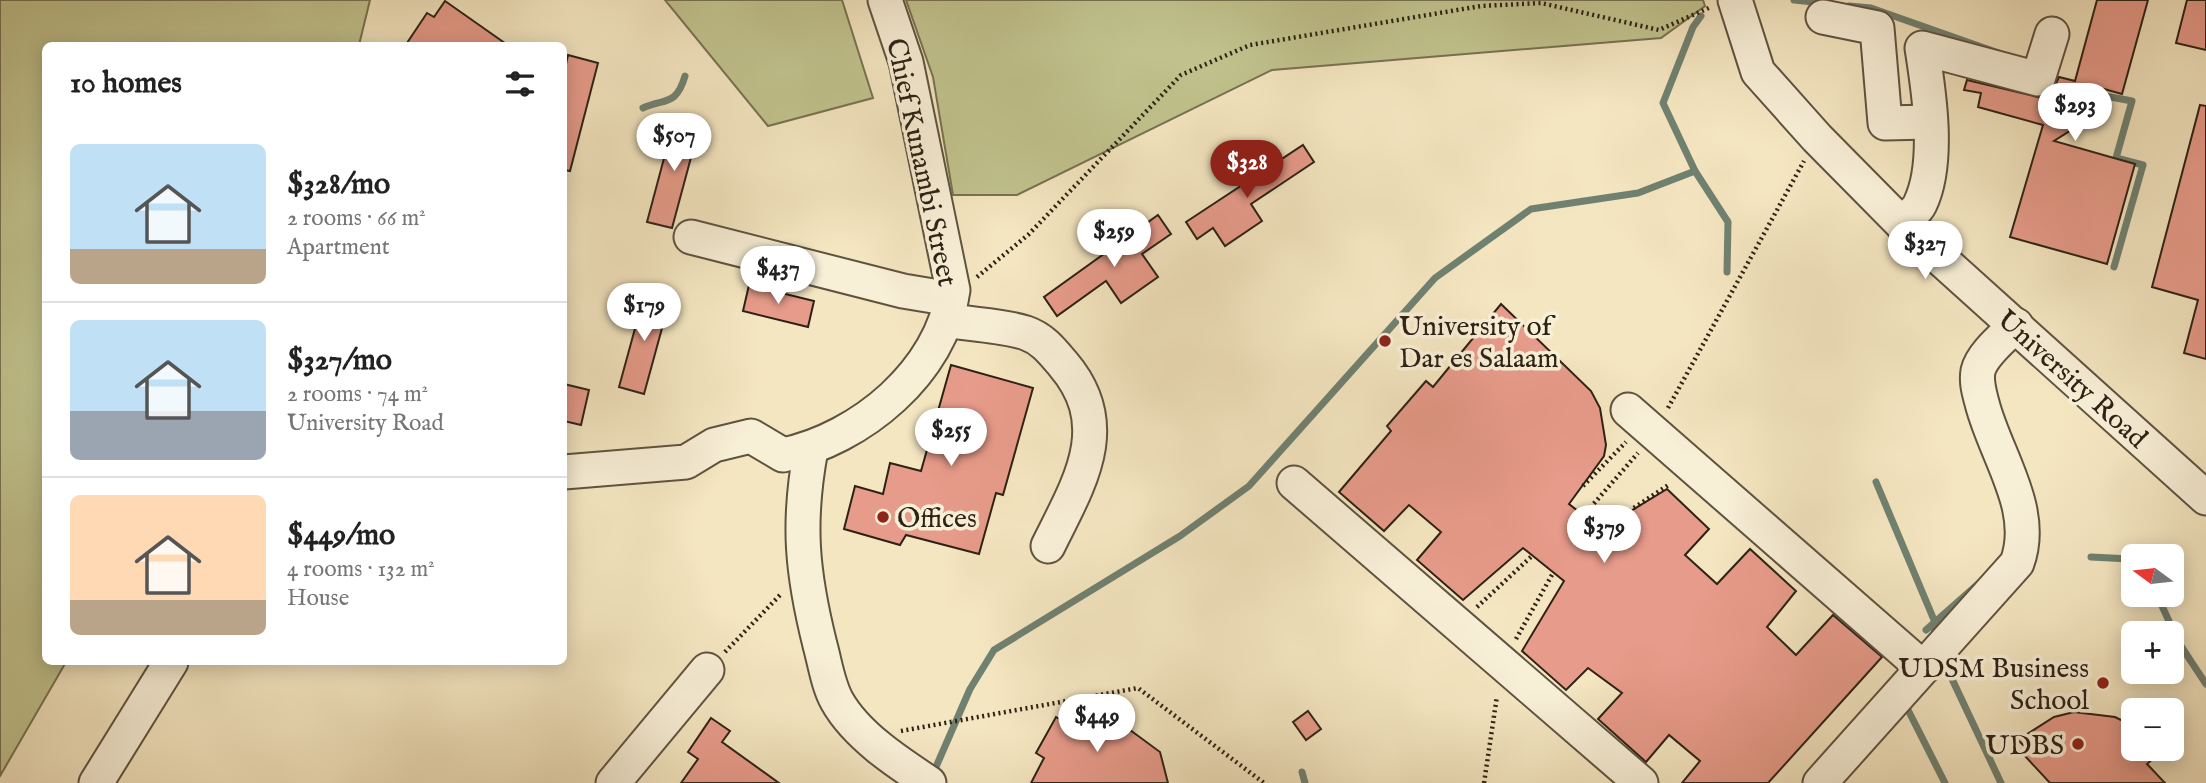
<!DOCTYPE html>
<html lang="en">
<head>
<meta charset="utf-8">
<style>
  :root { --surface:#fff; --page:#f6f6f6; --text:#222; --muted:#767676; --line:#e0e0e0; --accent:#8f2418 }
  body { margin:0; font-family:"IM FELL English",serif; background:var(--page); color:var(--text); height:100vh; display:flex; flex-direction:column; font-size:26px; white-space:nowrap }
  * { box-sizing:border-box; margin:0 }
  p { font-size:23px; color:var(--muted) }
  .icon { flex:none; width:38px; height:38px; fill:none; stroke:currentColor; stroke-width:2; stroke-linecap:round; stroke-linejoin:round }
  .map { position:relative; flex:1; overflow:hidden }
  .sheet { position:absolute; left:42px; top:42px; width:525px; height:623px; display:flex; flex-direction:column; background:var(--surface); border-radius:10px; box-shadow:0 4px 18px #0003 }
  .sheet>* { flex:none }
  .needle { width:46px; rotate:285deg }
  .buttons { position:absolute; left:2121px; top:544px; display:grid; gap:14px }
  .buttons a { display:grid; place-items:center; width:63px; height:63px; border-radius:10px; background:var(--surface); box-shadow:0 4px 18px #0003; font-size:35px }
  .price { position:absolute; translate:-50% -60px; padding:0 16px; border-radius:24px; background:#fff; color:#222; font-size:23px; line-height:46px; filter:drop-shadow(0 2px 4px #0008) }
  .price::after { content:''; position:absolute; left:50%; top:42px; width:21px; height:16px; margin-left:-10px; background:inherit; clip-path:polygon(0 0,100% 0,50% 100%) }
  .price.current { background:var(--accent); color:#fff }
  ul { padding:0; list-style:none }
  li { display:flex; align-items:center; gap:21px; height:175px; padding:0 28px }
  li+li { border-top:2px solid var(--line) }
  li span { display:grid; place-items:center; flex:none; width:196px; height:140px; border-radius:10px; color:#555 }
  li>.icon { margin-inline-start:auto }
  span .icon { width:84px; height:84px; fill:#fffc; stroke-width:1 }
  li b { font-size:30px }
  h2 { display:flex; justify-content:space-between; align-items:center; height:84px; padding:0 28px; font-size:30px }
  .map>svg:first-child { display:block }
</style>
</head>
<body>
<div class="map">
<svg width="2206" height="783" viewBox="0 0 2206 783">
  <rect width="100%" height="100%" fill="#f4e6c1"/>
  <filter id="stains"><feTurbulence type="fractalNoise" baseFrequency=".00286" numOctaves="4"/><feColorMatrix values="0 0 0 0 .2 0 0 0 0 .09 0 0 0 0 .02 0 0 0 .5 -.17"/></filter>
  <radialGradient id="worn" r=".72"><stop offset=".6" stop-color="#630" stop-opacity="0"/><stop offset="1" stop-color="#630" stop-opacity=".3"/></radialGradient>
  <g fill="#c1c38e" stroke="#777252" stroke-width="2">
    <path d="M 0,0 L 370,0 L 359,45 L 46,46 L 46,662 L 66,662 L 0,776 Z"/>
    <path d="M 665,0 L 842,0 L 873,98 L 768,126 Z"/>
    <path d="M 906,0 L 1703,0 L 1705,6 L 1661,38 L 1272,70 L 1017,195 L 953,195 L 933,77 Z"/>
  </g>
  <g fill="none" stroke-linecap="round" stroke-linejoin="round">
    <g stroke="#708171" stroke-width="7">
      <path d="M 1794,0 L 1823,3"/>
      <path d="M 1849,6 L 1871,8 L 2010,57"/>
      <path d="M 1701,16 L 1693,27 L 1663,103 L 1695,171 L 1728,222 L 1727,272"/>
      <path d="M 2095,94 L 2132,101 L 2116,158 L 2143,165 L 2114,267"/>
      <path d="M 643,108 C 664,98 676,107 685,76"/>
      <path d="M 1876,482 L 1934,620 L 1935,637"/>
      <path d="M 2091,557 L 2130,559 L 2133,563"/>
      <path d="M 2157,595 L 2179,643 L 2206,684"/>
      <path d="M 1926,630 L 1985,578"/>
      <path d="M 1944,662 L 2001,783"/>
      <path d="M 1904,702 L 1945,783"/>
      <path d="M 1302,772 L 1305,783"/>
      <path d="M 932,776 L 970,689 L 994,650 L 1180,536 L 1249,486 L 1435,278 L 1531,209 L 1638,193 L 1695,171"/>
    </g>
  </g>
  <g fill="#e79b8a" stroke="#2d2215" stroke-width="2">
    <path d="M 2097,0 L 2148,0 L 2122,94 L 2104,89 L 2098,113 L 2054,141 L 2135,164 L 2107,264 L 2010,237 L 2043,125 L 1978,107 L 1981,93 L 1964,90 L 1967,80 L 2042,98 L 2052,92 L 2059,77 L 2075,81 Z"/>
    <path d="M 2187,0 L 2206,0 L 2206,50 L 2176,43 Z"/>
    <path d="M 445,1 L 509,46 L 405,46 L 427,13 L 434,17 Z"/>
    <path d="M 568,55 L 598,63 L 570,171 L 564,170 L 564,73 Z"/>
    <path d="M 2200,105 L 2206,106 L 2206,359 L 2184,353 L 2198,300 L 2152,287 Z"/>
    <path d="M 675,117 L 700,124 L 672,228 L 647,222 Z"/>
    <path d="M 1303,145 L 1314,162 L 1251,204 L 1262,221 L 1225,246 L 1213,228 L 1197,239 L 1186,222 Z"/>
    <path d="M 1158,215 L 1171,234 L 1142,254 L 1158,277 L 1121,303 L 1106,281 L 1057,316 L 1044,297 Z"/>
    <path d="M 749,285 L 814,301 L 808,327 L 743,311 Z"/>
    <path d="M 645,292 L 670,299 L 644,394 L 619,387 Z"/>
    <path d="M 1501,304 L 1591,391 L 1600,408 L 1606,445 L 1604,456 L 1569,504 L 1601,529 L 1667,489 L 1709,529 L 1685,555 L 1717,584 L 1750,549 L 1796,591 L 1767,627 L 1796,655 L 1833,615 L 1882,657 L 1768,783 L 1682,783 L 1700,761 L 1669,735 L 1646,762 L 1598,719 L 1622,693 L 1588,668 L 1566,690 L 1522,651 L 1564,581 L 1523,548 L 1463,600 L 1417,560 L 1441,532 L 1409,505 L 1384,531 L 1339,492 L 1391,431 L 1387,426 L 1426,381 L 1433,387 Z"/>
    <path d="M 951,365 L 1033,388 L 1003,495 L 996,493 L 979,554 L 906,535 L 900,545 L 844,529 L 855,486 L 883,494 L 890,463 L 921,471 Z"/>
    <path d="M 564,384 L 589,390 L 581,425 L 564,421 Z"/>
    <path d="M 1308,711 L 1321,729 L 1306,740 L 1293,722 Z"/>
    <path d="M 2074,712 L 2115,717 L 2133,726 L 2133,749 L 2164,749 L 2147,764 L 2165,783 L 2050,783 L 2024,755 L 2028,750 L 2018,740 L 2054,717 Z"/>
    <path d="M 1107,713 L 1160,752 L 1168,783 L 1031,783 L 1044,758 L 1036,753 L 1056,717 L 1063,721 Z"/>
    <path d="M 711,718 L 730,731 L 722,742 L 779,783 L 681,783 L 698,759 L 688,752 Z"/>
  </g>
  <g fill="none" stroke-linecap="round" stroke-linejoin="round">
    <g stroke="#5f5340" stroke-width="37">
      <g id="minor">
        <path d="M 1735,0 L 1758,72 L 1817,138 L 1902,224 L 2206,498"/>
        <path d="M 1823,17 L 1877,28 L 1885,123 L 1930,122"/>
        <path d="M 1902,224 C 1907,218 1917,211 1920,204 C 1940,163 1929,92 1922,48 L 2038,79 L 2052,34"/>
        <path d="M 691,237 L 903,291 L 951,299"/>
        <path d="M 947,320 C 973,325 1002,325 1026,333 C 1043,339 1052,351 1063,364 C 1116,426 1079,483 1048,546"/>
        <path d="M 1628,410 L 1922,667"/>
        <path d="M 811,449 C 797,523 802,573 820,645 C 825,663 828,685 837,701 C 856,735 897,762 929,783"/>
        <path d="M 564,472 L 686,462 L 714,445 L 751,436 L 783,455 C 860,439 942,372 953,290 L 906,62 L 885,0"/>
        <path d="M 1294,483 L 1641,783"/>
        <path d="M 96,783 L 171,662"/>
        <path d="M 613,783 L 707,670"/>
        <path d="M 1820,783 L 2017,563 C 2037,509 1995,455 1982,403 C 1979,392 1976,382 1978,371 C 1982,354 2004,337 2016,325"/>
      </g>
    </g>
    <g stroke="#2d2215" stroke-width="4.5" stroke-dasharray="2 3.5" stroke-linecap="butt">
      <path d="M 977,277 L 1029,234 L 1181,75 L 1250,45 L 1481,6 L 1541,3 L 1659,30 L 1711,7"/>
      <path d="M 1668,408 L 1804,161"/>
      <path d="M 1583,486 L 1626,442"/>
      <path d="M 1583,516 L 1638,453"/>
      <path d="M 1620,517 L 1670,484"/>
      <path d="M 1477,607 L 1533,555"/>
      <path d="M 1516,639 L 1553,573"/>
      <path d="M 725,652 L 782,593"/>
      <path d="M 901,731 L 1138,688 L 1264,783"/>
      <path d="M 1484,783 L 1497,696"/>
    </g>
    <use href="#minor" stroke="#f8efd7" stroke-width="33"/>
  </g>
  <g fill="#8f2418" stroke="#f8efd7" stroke-width="2.5">
    <circle cx="1385" cy="341" r="7"/>
    <circle cx="883" cy="517" r="7"/>
    <circle cx="2103" cy="683" r="7"/>
    <circle cx="2078" cy="744" r="7"/>
  </g>
  <g text-anchor="middle" stroke-width="7" stroke-linejoin="round" paint-order="stroke">
    <g font-size="28" fill="#2d2215" stroke="#f8efd7">
      <text transform="translate(923 162) rotate(78)" y="10">Chief Kunambi Street</text>
      <text transform="translate(2073 378) rotate(42)" y="10">University Road</text>
    </g>
    <g font-size="28" fill="#2d2215" stroke="#f8efd7" text-anchor="start">
      <text x="1399" y="335">University of<tspan x="1399" dy="32">Dar es Salaam</tspan></text>
      <text x="897" y="527">Offices</text>
      <text x="2089" y="677" text-anchor="end">UDSM Business<tspan x="2089" dy="32">School</tspan></text>
      <text x="2064" y="754" text-anchor="end">UDBS</text>
    </g>
  </g>
  <rect width="100%" height="100%" filter="url(#stains)"/>
  <rect width="100%" height="100%" fill="url(#worn)"/>
</svg>
<div class="buttons">
<a><svg class="needle" viewBox="-14 -14 28 28"><path d="M0-13l5 13h-10z" fill="#e53935"/><path d="M0 13l5-13h-10z" fill="#767676"/></svg></a>
<a>+</a>
<a>−</a>
</div>
<b class="price" style="left:2075px;top:143px">$293</b>
<b class="price" style="left:674px;top:173px">$507</b>
<b class="price current" style="left:1247px;top:200px">$328</b>
<b class="price" style="left:1114px;top:269px">$259</b>
<b class="price" style="left:1925px;top:281px">$327</b>
<b class="price" style="left:778px;top:306px">$437</b>
<b class="price" style="left:644px;top:343px">$179</b>
<b class="price" style="left:951px;top:468px">$255</b>
<b class="price" style="left:1604px;top:565px">$379</b>
<b class="price" style="left:1097px;top:754px">$449</b>
<section class="sheet">
<h2>10 homes<svg class="icon" aria-label="filters" viewBox="0 0 24 24"><path d="M4 7h16M4 17h16"/><circle cx="9" cy="7" r="2"/><circle cx="15" cy="17" r="2"/></svg></h2>
<ul>
<li><span style="background:linear-gradient(#bfe0f5 75%,#b9a48a 0)"><svg class="icon" aria-label="home" viewBox="0 0 24 24"><path d="M3 11l9-7 9 7M6 9v11h12V9"/></svg></span><div><b>$328/mo</b><p>2 rooms · 66 m²</p><p>Apartment</p></div></li>
<li><span style="background:linear-gradient(#bfe0f5 65%,#9aa5b1 0)"><svg class="icon" aria-label="home" viewBox="0 0 24 24"><path d="M3 11l9-7 9 7M6 9v11h12V9"/></svg></span><div><b>$327/mo</b><p>2 rooms · 74 m²</p><p>University Road</p></div></li>
<li><span style="background:linear-gradient(#ffd9b3 75%,#b9a48a 0)"><svg class="icon" aria-label="home" viewBox="0 0 24 24"><path d="M3 11l9-7 9 7M6 9v11h12V9"/></svg></span><div><b>$449/mo</b><p>4 rooms · 132 m²</p><p>House</p></div></li>
</ul>
</section>
</div>
</body>
</html>
